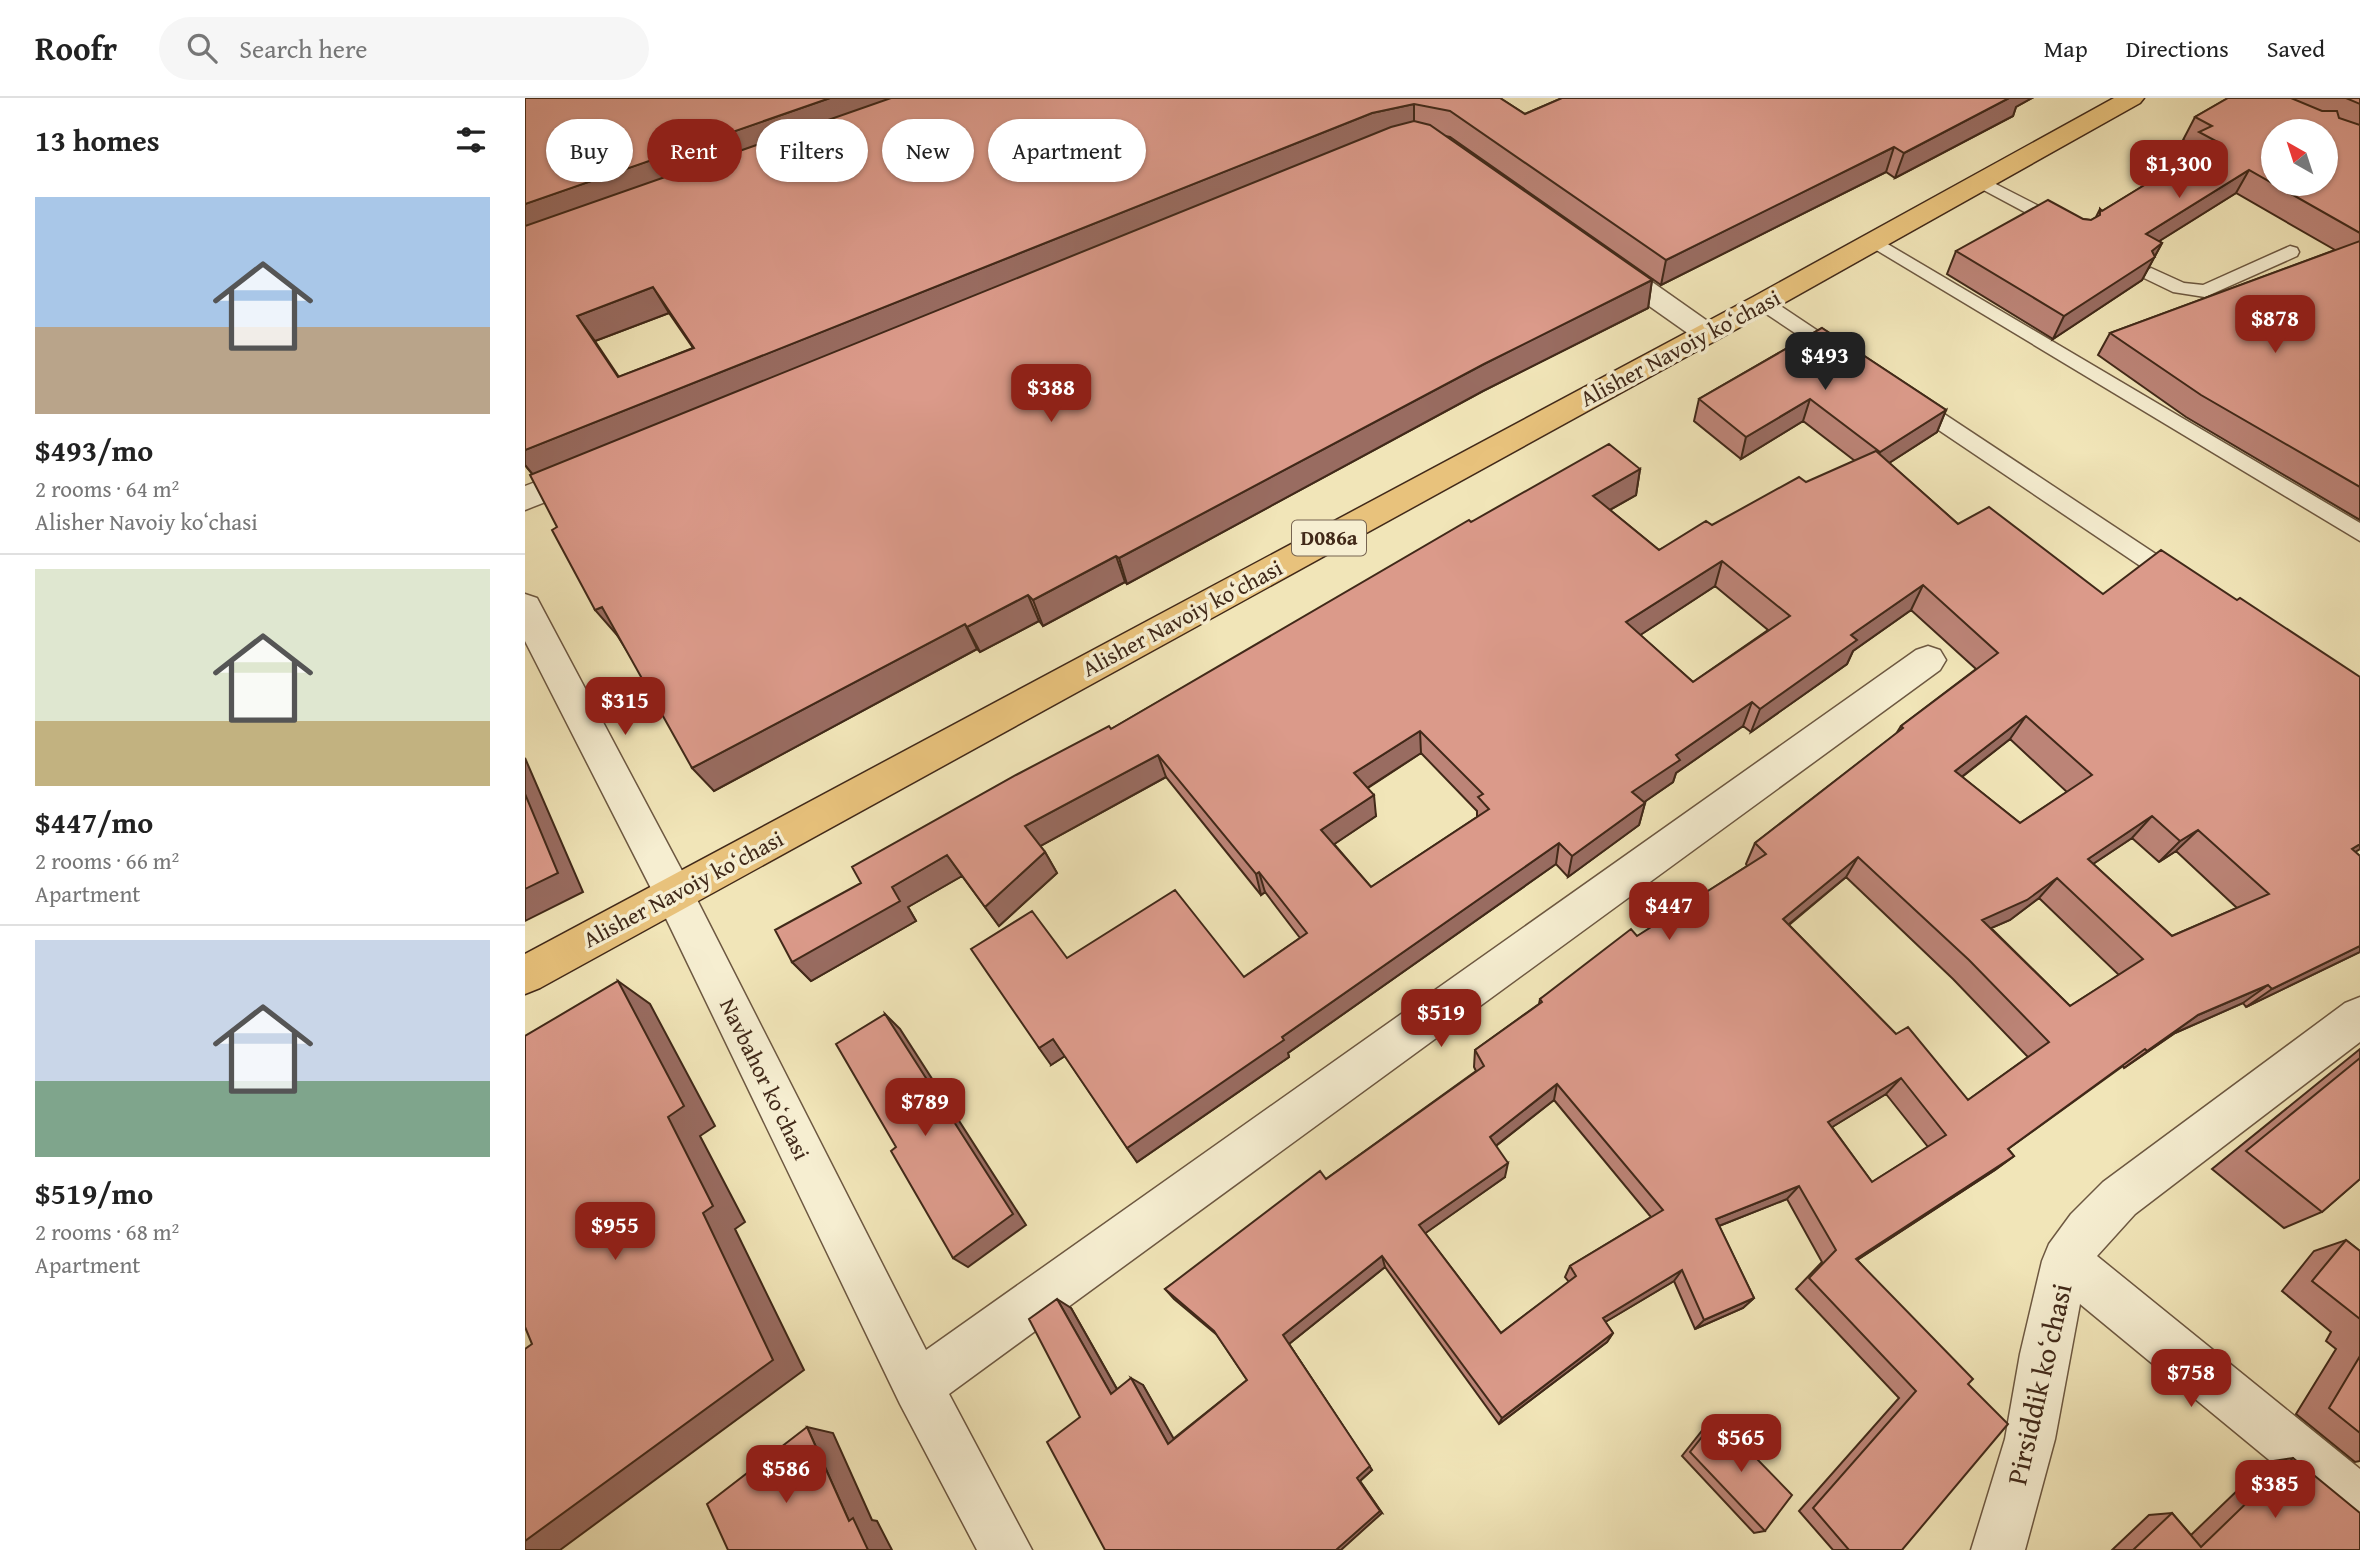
<!DOCTYPE html>
<html lang="en">
<head>
<meta charset="utf-8">
<style>
  :root { --surface:#fff; --page:#f6f6f6; --text:#222; --muted:#767676; --line:#e0e0e0; --accent:#8f2418 }
  body { margin:0; font-family:"Gentium Book Plus",serif; background:var(--page); color:var(--text); height:100vh; display:flex; flex-direction:column; font-size:26px; white-space:nowrap }
  * { box-sizing:border-box; margin:0 }
  p { font-size:23px; color:var(--muted) }
  .icon { flex:none; width:38px; height:38px; fill:none; stroke:currentColor; stroke-width:2; stroke-linecap:round; stroke-linejoin:round }
  .map { position:relative; flex:1; overflow:hidden }
  .sheet { display:flex; flex-direction:column; background:var(--surface); width:525px }
  .sheet>* { flex:none }
  .top-card { position:absolute; left:21px; top:21px; width:665px; height:63px; display:flex; gap:14px }
  .needle { width:46px; rotate:321deg }
  .fabs { position:absolute; left:1736px; top:21px; display:grid; gap:14px }
  .fabs a { display:grid; place-items:center; width:77px; height:77px; border-radius:50%; background:var(--surface); box-shadow:0 2px 5px #0004; font-size:35px }
  .price { position:absolute; translate:-50% -60px; padding:0 16px; border-radius:14px; background:var(--accent); color:#fff; font-size:23px; line-height:46px; filter:drop-shadow(0 2px 4px #0008) }
  .price::after { content:''; position:absolute; left:50%; top:42px; width:21px; height:16px; margin-left:-10px; background:inherit; clip-path:polygon(0 0,100% 0,50% 100%) }
  .price.selected { background:#222; color:#fff }
  ul { padding:0; list-style:none }
  li { display:grid; align-content:center; gap:14px; height:371px; padding:0 35px }
  li+li { border-top:2px solid var(--line) }
  li span { display:grid; place-items:center; height:217px; border-radius:0px; color:#555 }
  li>.icon { margin-inline-start:auto }
  span .icon { width:126px; height:126px; fill:#fffc; stroke-width:1 }
  li b { font-size:30px }
  h2 { display:flex; justify-content:space-between; align-items:center; height:84px; padding:0 35px; font-size:30px }
  .pill { padding:0 24px; border-radius:32px; background:var(--surface); box-shadow:0 2px 5px #0004; font-size:24px; line-height:63px }
  .pill.selected { background:var(--accent); color:#fff }
  header { display:flex; align-items:center; gap:42px; box-sizing:border-box; height:98px; padding:0 35px; background:var(--surface); border-bottom:2px solid var(--line) }
  header strong { font-size:33px }
  nav { display:flex; gap:38px; margin-inline-start:auto; font-size:24px }
  .search { width:490px; height:63px; background:var(--page); display:flex; align-items:center; gap:18px; box-sizing:border-box; padding:0 24px; border-radius:38px; color:var(--muted); font-size:26px }
  main { display:flex; flex:1; min-height:0 }
  .map>svg:first-child { display:block }
</style>
</head>
<body>
<header>
<strong>Roofr</strong>
<div class="search"><svg class="icon" aria-label="search" viewBox="0 0 24 24"><circle cx="10" cy="10" r="6"/><path d="M15 15l6 6"/></svg>Search here</div>
<nav><a>Map</a><a>Directions</a><a>Saved</a></nav>
</header>
<main>
<section class="sheet">
<h2>13 homes<svg class="icon" aria-label="filters" viewBox="0 0 24 24"><path d="M4 7h16M4 17h16"/><circle cx="9" cy="7" r="2"/><circle cx="15" cy="17" r="2"/></svg></h2>
<ul>
<li><span style="background:linear-gradient(#a9c7e8 60%,#b9a48a 0)"><svg class="icon" aria-label="home" viewBox="0 0 24 24"><path d="M3 11l9-7 9 7M6 9v11h12V9"/></svg></span><div><b>$493/mo</b><p>2 rooms · 64 m²</p><p>Alisher Navoiy koʻchasi</p></div></li>
<li><span style="background:linear-gradient(#dfe7d0 70%,#c2b280 0)"><svg class="icon" aria-label="home" viewBox="0 0 24 24"><path d="M3 11l9-7 9 7M6 9v11h12V9"/></svg></span><div><b>$447/mo</b><p>2 rooms · 66 m²</p><p>Apartment</p></div></li>
<li><span style="background:linear-gradient(#c9d6e8 65%,#7fa58c 0)"><svg class="icon" aria-label="home" viewBox="0 0 24 24"><path d="M3 11l9-7 9 7M6 9v11h12V9"/></svg></span><div><b>$519/mo</b><p>2 rooms · 68 m²</p><p>Apartment</p></div></li>
</ul>
</section>
<div class="map">
<svg width="1835" height="1452" viewBox="0 0 1835 1452">
  <rect width="100%" height="100%" fill="#f1e5b8"/>
  <filter id="stains"><feTurbulence type="fractalNoise" baseFrequency=".00286" numOctaves="4"/><feColorMatrix values="0 0 0 0 .2 0 0 0 0 .09 0 0 0 0 .02 0 0 0 .5 -.17"/></filter>
  <radialGradient id="worn" r=".72"><stop offset=".6" stop-color="#630" stop-opacity="0"/><stop offset="1" stop-color="#630" stop-opacity=".3"/></radialGradient>
  <g fill="none" stroke-linecap="round" stroke-linejoin="round">
    <g stroke="#6d5841" stroke-width="3">
      <g id="lane">
        <path d="M 1457,79 L 1545,124 L 1548,128 L 1539,133 L 1533,132 L 1451,88 L 1448,84 L 1451,80 Z"/>
        <path d="M 1349,138 L 1835,425 L 1835,443 L 1343,147 L 1340,143 Z"/>
        <path d="M 1765,148 L 1772,150 L 1774,154 L 1772,158 L 1680,199 L 1648,194 L 1619,180 L 1617,176 L 1626,170 L 1659,185 L 1678,187 Z"/>
        <path d="M 1238,199 L 1245,201 L 1323,253 L 1326,257 L 1323,261 L 1309,261 L 1231,209 L 1228,205 Z"/>
        <path d="M 1385,296 L 1392,298 L 1661,476 L 1664,482 L 1661,488 L 1653,490 L 1645,488 L 1378,308 L 1375,303 L 1378,298 Z"/>
      </g>
    </g>
    <g stroke="#6d5841" stroke-width="3">
      <g id="street">
        <path d="M 1083,158 L 1093,160 L 1191,229 L 1195,235 L 1191,241 L 1181,244 L 1171,241 L 1073,172 L 1069,166 L 1073,160 Z"/>
        <path d="M 63,364 L 74,367 L 79,375 L 74,383 L 0,412 L 0,388 Z"/>
        <path d="M 0,496 L 12,500 L 163,784 L 401,1252 L 1391,552 L 1403,548 L 1415,552 L 1421,562 L 1415,572 L 424,1296 L 507,1452 L 452,1452 L 375,1306 L 135,808 L 0,543 Z"/>
        <path d="M 1835,899 L 1835,944 L 1610,1116 L 1572,1158 L 1835,1371 L 1835,1430 L 1817,1422 L 1555,1206 L 1530,1341 L 1500,1452 L 1446,1452 L 1480,1341 L 1495,1256 L 1517,1163 L 1524,1146 L 1546,1116 L 1578,1084 L 1820,905 Z"/>
      </g>
    </g>
    <g stroke="#412919" stroke-width="3">
      <path id="primary" d="M 1589,0 L 1619,0 L 1615,5 L 1248,211 L 15,890 L 0,896 L 0,856 L 1228,199 Z"/>
    </g>
    <use href="#lane" fill="#f6eed1" fill-rule="evenodd"/>
    <use href="#street" fill="#f6eed1" fill-rule="evenodd"/>
    <use href="#primary" fill="#e8c27c" fill-rule="evenodd"/>
  </g>
  <g fill="#bc8477" stroke="#412919" stroke-width="2" fill-rule="evenodd">
    <path d="M 0,0 L 975,0 L 1000,16 L 1037,0 L 1507,0 L 1491,9 L 1488,18 L 1370,80 L 1361,74 L 1136,187 L 925,39 L 920,38 L 1127,182 L 1123,210 L 958,293 L 602,486 L 600,484 L 518,528 L 514,523 L 455,554 L 452,551 L 189,693 L 92,537 L 7,376 L 0,367 ZM 144,215 L 168,250 L 94,279 L 70,243 Z"/>
    <path d="M 1703,0 L 1835,0 L 1835,422 L 1661,319 L 1573,257 L 1585,235 L 1810,152 L 1711,95 L 1634,143 L 1637,145 L 1617,182 L 1528,241 L 1422,176 L 1431,153 L 1558,121 L 1566,122 L 1571,119 L 1575,111 L 1577,113 L 1666,59 L 1662,57 L 1668,47 L 1658,42 L 1670,19 Z"/>
    <path d="M 1297,230 L 1421,312 L 1412,334 L 1364,365 L 1433,426 L 1835,758 L 1835,854 L 1721,909 L 1718,905 L 1650,935 L 1599,970 L 1598,968 L 1483,1051 L 1489,1058 L 1470,1072 L 1332,1162 L 1443,1286 L 1377,1452 L 1308,1452 L 1274,1413 L 1374,1300 L 1271,1191 L 1297,1164 L 1262,1101 L 1194,1128 L 1229,1200 L 1218,1210 L 1170,1231 L 1149,1183 L 1080,1224 L 1088,1235 L 1082,1244 L 974,1326 L 860,1169 L 764,1246 L 847,1372 L 835,1383 L 857,1415 L 555,1319 L 546,1210 L 592,1291 L 618,1287 L 648,1341 L 722,1282 L 692,1237 L 649,1201 L 640,1191 L 801,1081 L 951,973 L 949,969 L 950,952 L 1014,906 L 1015,901 L 1222,768 L 1221,766 L 1230,745 L 1371,636 L 1376,628 L 1451,571 L 1386,512 L 1328,553 L 1322,566 L 1226,634 L 1218,628 L 1151,675 L 1148,684 L 1119,704 L 1120,705 L 1114,727 L 1043,779 L 1031,766 L 763,955 L 764,959 L 612,1064 L 540,958 L 526,967 L 542,860 L 719,879 L 775,840 L 740,794 L 736,797 L 641,679 L 515,748 L 520,754 L 532,775 L 474,828 L 437,778 L 383,809 L 391,823 L 286,883 L 267,864 L 336,785 L 586,631 L 946,424 L 1115,371 L 1111,397 L 1085,412 L 1134,452 L 1330,363 L 1278,323 L 1216,361 L 1169,323 L 1174,301 ZM 1190,488 L 1243,532 L 1168,584 L 1115,537 ZM 1485,641 L 1542,694 L 1495,725 L 1437,679 ZM 896,655 L 952,713 L 952,719 L 846,789 L 809,746 L 851,718 L 843,690 ZM 1607,740 L 1634,764 L 1651,753 L 1712,810 L 1647,838 L 1568,766 ZM 1321,779 L 1428,881 L 1503,959 L 1443,1002 L 1371,936 L 1264,827 ZM 1514,800 L 1594,877 L 1545,908 L 1466,830 L 1485,822 ZM 1361,996 L 1403,1049 L 1347,1084 L 1307,1029 ZM 1029,1002 L 1126,1119 L 1045,1168 L 1040,1179 L 1044,1184 L 976,1235 L 900,1135 L 980,1079 L 971,1048 Z"/>
    <path d="M 1835,951 L 1835,1081 L 1797,1114 L 1759,1130 L 1687,1071 Z"/>
    <path d="M 1821,1142 L 1835,1153 L 1835,1363 L 1830,1364 L 1771,1316 L 1811,1251 L 1801,1243 L 1806,1234 L 1757,1193 L 1789,1153 Z"/>
    <path d="M 1192,1320 L 1240,1433 L 1229,1435 L 1157,1358 L 1183,1325 Z"/>
    <path d="M 1768,1360 L 1835,1452 L 1587,1452 L 1624,1417 L 1647,1415 L 1666,1437 L 1742,1364 Z"/>
  </g>
  <g fill="#996c61" stroke="#412919" stroke-width="2">
    <path d="M 305,0 L 386,0 L 0,138 L 0,106 Z"/>
    <path d="M 1484,0 L 1507,0 L 1491,9 L 1488,18 L 1370,80 L 1379,55 Z"/>
    <path d="M 889,6 L 889,31 L 9,378 L 0,367 L 0,352 L 847,15 Z"/>
    <path d="M 1369,49 L 1361,74 L 1136,187 L 1141,162 Z"/>
    <path d="M 1724,72 L 1711,95 L 1609,159 L 1621,136 Z"/>
    <path d="M 1637,145 L 1617,182 L 1528,241 L 1539,218 Z"/>
    <path d="M 1127,182 L 1123,210 L 958,293 L 602,486 L 594,460 L 959,266 Z"/>
    <path d="M 128,189 L 144,215 L 70,243 L 52,218 Z"/>
    <path d="M 1285,301 L 1278,323 L 1216,361 L 1221,339 Z"/>
    <path d="M 1421,312 L 1412,334 L 1347,376 L 1355,354 Z"/>
    <path d="M 1115,371 L 1111,397 L 1065,423 L 1068,398 Z"/>
    <path d="M 591,458 L 600,484 L 518,528 L 508,502 Z"/>
    <path d="M 1197,463 L 1190,488 L 1097,549 L 1101,524 Z"/>
    <path d="M 1398,487 L 1386,512 L 1328,553 L 1322,566 L 1226,634 L 1235,611 L 1326,537 Z"/>
    <path d="M 503,497 L 514,523 L 455,554 L 442,529 Z"/>
    <path d="M 77,509 L 99,534 L 92,537 L 70,512 Z"/>
    <path d="M 440,526 L 452,551 L 189,693 L 167,670 Z"/>
    <path d="M 1227,604 L 1218,628 L 1151,675 L 1148,684 L 1102,716 L 1107,694 L 1151,657 Z"/>
    <path d="M 1501,618 L 1485,641 L 1416,695 L 1430,673 Z"/>
    <path d="M 895,633 L 896,655 L 831,697 L 829,675 Z"/>
    <path d="M 633,657 L 641,679 L 512,750 L 500,728 Z"/>
    <path d="M 0,660 L 58,794 L 0,823 Z"/>
    <path d="M 849,697 L 851,718 L 799,753 L 796,732 Z"/>
    <path d="M 1120,705 L 1114,727 L 1043,779 L 1047,758 Z"/>
    <path d="M 1627,718 L 1607,740 L 1544,782 L 1563,761 Z"/>
    <path d="M 1673,732 L 1651,753 L 1634,764 L 1655,743 Z"/>
    <path d="M 1034,745 L 1031,766 L 763,955 L 764,959 L 612,1064 L 602,1050 L 757,939 Z"/>
    <path d="M 1835,746 L 1835,751 L 1801,772 L 1827,751 Z"/>
    <path d="M 520,754 L 532,775 L 474,828 L 460,809 Z"/>
    <path d="M 422,757 L 437,778 L 383,809 L 391,823 L 286,883 L 267,864 L 367,789 Z"/>
    <path d="M 1333,759 L 1321,779 L 1247,840 L 1258,821 Z"/>
    <path d="M 734,774 L 740,794 L 736,797 L 731,776 Z"/>
    <path d="M 1532,780 L 1514,800 L 1485,822 L 1441,841 L 1457,822 Z"/>
    <path d="M 1835,848 L 1835,854 L 1721,909 L 1747,891 Z"/>
    <path d="M 93,883 L 125,906 L 190,1028 L 175,1038 L 220,1124 L 210,1131 L 279,1272 L 35,1452 L 0,1452 L 0,1443 L 178,1115 Z"/>
    <path d="M 1743,887 L 1718,905 L 1650,935 L 1599,970 L 1673,917 Z"/>
    <path d="M 360,916 L 375,931 L 501,1127 L 443,1169 L 428,1160 Z"/>
    <path d="M 528,941 L 540,958 L 526,967 L 514,950 Z"/>
    <path d="M 1376,980 L 1361,996 L 1291,1039 L 1303,1024 Z"/>
    <path d="M 1032,986 L 1029,1002 L 964,1053 L 965,1039 Z"/>
    <path d="M 1489,1058 L 1470,1072 L 1317,1172 L 1331,1161 Z"/>
    <path d="M 983,1065 L 980,1079 L 895,1139 L 894,1127 Z"/>
    <path d="M 1274,1088 L 1262,1101 L 1181,1133 L 1191,1121 Z"/>
    <path d="M 857,1158 L 860,1169 L 764,1246 L 847,1372 L 835,1383 L 857,1415 L 816,1452 L 811,1452 L 758,1237 Z"/>
    <path d="M 1157,1172 L 1149,1183 L 1072,1229 L 1078,1220 Z"/>
    <path d="M 1229,1200 L 1218,1210 L 1170,1231 L 1179,1222 Z"/>
    <path d="M 532,1201 L 546,1210 L 598,1302 L 586,1296 Z"/>
    <path d="M 1088,1235 L 1082,1244 L 974,1326 L 977,1320 Z"/>
    <path d="M 606,1280 L 618,1287 L 654,1350 L 643,1346 Z"/>
    <path d="M 282,1329 L 308,1335 L 347,1422 L 352,1423 L 367,1452 L 343,1452 L 324,1423 Z"/>
  </g>
  <g fill="#db9a8a" stroke="#412919" stroke-width="2" fill-rule="evenodd">
    <path d="M 0,0 L 305,0 L 0,106 Z"/>
    <path d="M 366,0 L 975,0 L 1000,16 L 1037,0 L 1484,0 L 1379,55 L 1369,49 L 1141,162 L 925,13 L 889,6 L 847,15 L 0,352 L 0,128 ZM 128,189 L 169,250 L 93,279 L 52,218 Z"/>
    <path d="M 1703,0 L 1766,0 L 1797,13 L 1812,13 L 1814,20 L 1835,27 L 1835,135 L 1724,72 L 1621,136 L 1637,145 L 1627,153 L 1630,159 L 1539,218 L 1431,153 L 1523,102 L 1558,121 L 1566,122 L 1575,117 L 1575,111 L 1577,113 L 1691,43 L 1674,34 L 1687,28 L 1670,19 ZM 1748,33 L 1801,33 L 1801,86 L 1748,86 Z"/>
    <path d="M 1821,0 L 1835,0 L 1835,6 Z"/>
    <path d="M 889,23 L 905,27 L 1127,182 L 959,266 L 594,460 L 591,458 L 508,502 L 503,497 L 442,529 L 440,526 L 167,670 L 77,509 L 70,512 L 27,432 L 32,429 L 5,377 L 866,29 Z"/>
    <path d="M 1835,143 L 1835,389 L 1676,297 L 1585,235 Z"/>
    <path d="M 1297,230 L 1421,312 L 1355,354 L 1285,301 L 1221,339 L 1174,301 Z"/>
    <path d="M 1084,346 L 1115,371 L 1068,398 L 1134,452 L 1181,423 L 1187,427 L 1274,379 L 1281,384 L 1351,353 L 1433,426 L 1464,409 L 1578,496 L 1636,452 L 1712,502 L 1715,500 L 1835,579 L 1835,746 L 1827,751 L 1835,758 L 1835,848 L 1747,891 L 1743,887 L 1673,917 L 1622,953 L 1620,951 L 1483,1051 L 1489,1058 L 1331,1161 L 1448,1281 L 1443,1286 L 1483,1326 L 1377,1452 L 1324,1452 L 1288,1410 L 1391,1293 L 1284,1180 L 1311,1152 L 1274,1088 L 1191,1121 L 1229,1200 L 1179,1222 L 1157,1172 L 1078,1220 L 1088,1235 L 977,1320 L 857,1158 L 758,1237 L 845,1368 L 832,1380 L 855,1413 L 811,1452 L 580,1452 L 522,1344 L 555,1319 L 504,1221 L 532,1201 L 586,1296 L 606,1280 L 643,1346 L 722,1282 L 689,1233 L 640,1191 L 795,1073 L 801,1081 L 959,968 L 950,952 L 1017,904 L 1015,901 L 1106,831 L 1112,838 L 1241,756 L 1230,745 L 1378,630 L 1376,628 L 1473,555 L 1398,487 L 1326,537 L 1332,542 L 1235,611 L 1227,604 L 1151,657 L 1155,662 L 1107,694 L 1120,705 L 1047,758 L 1034,745 L 757,939 L 759,942 L 602,1050 L 528,941 L 514,950 L 446,851 L 507,813 L 542,860 L 650,792 L 719,879 L 782,835 L 734,774 L 731,776 L 633,657 L 500,728 L 520,754 L 460,809 L 422,757 L 367,789 L 375,803 L 267,864 L 250,832 L 336,785 L 327,769 L 491,677 L 584,628 L 586,631 L 944,422 L 946,424 ZM 1197,463 L 1265,518 L 1168,584 L 1101,524 ZM 1501,618 L 1567,677 L 1495,725 L 1430,673 ZM 895,633 L 958,696 L 953,699 L 964,711 L 846,789 L 796,732 L 849,697 L 829,675 ZM 1627,718 L 1655,743 L 1673,732 L 1744,796 L 1647,838 L 1563,761 ZM 1333,759 L 1444,862 L 1524,944 L 1443,1002 L 1383,929 L 1371,936 L 1258,821 ZM 1532,780 L 1618,861 L 1545,908 L 1457,822 L 1502,802 ZM 1376,980 L 1421,1037 L 1347,1084 L 1303,1024 ZM 1032,986 L 1138,1112 L 1045,1168 L 1051,1178 L 976,1235 L 894,1127 L 983,1065 L 965,1039 Z"/>
    <path d="M 0,696 L 33,775 L 0,791 Z"/>
    <path d="M 93,883 L 159,1008 L 143,1019 L 188,1108 L 178,1115 L 248,1262 L 0,1443 L 0,1251 L 7,1246 L 0,1229 L 0,938 Z"/>
    <path d="M 360,916 L 488,1116 L 428,1160 L 366,1053 L 371,1049 L 311,946 Z"/>
    <path d="M 1835,960 L 1835,1081 L 1797,1114 L 1721,1053 Z"/>
    <path d="M 1821,1142 L 1835,1153 L 1835,1221 L 1787,1183 Z"/>
    <path d="M 1835,1258 L 1835,1335 L 1804,1310 Z"/>
    <path d="M 1192,1320 L 1267,1397 L 1240,1433 L 1165,1354 Z"/>
    <path d="M 282,1329 L 324,1423 L 328,1420 L 343,1452 L 203,1452 L 182,1406 Z"/>
    <path d="M 1768,1360 L 1835,1415 L 1835,1452 L 1608,1452 L 1647,1415 L 1676,1449 Z"/>
  </g>
  <g text-anchor="middle" stroke-width="7" stroke-linejoin="round" paint-order="stroke">
    <rect fill="#f6eed1" stroke="#776450" stroke-width="2" x="767" y="422.5" width="74" height="35" rx="5"/>
    <g font-size="21" font-weight="bold" fill="#412919">
      <text x="804" y="447">D086a</text>
    </g>
    <g font-size="23" fill="#412919" stroke="#f6eed1">
      <text transform="translate(1155 250) rotate(-28)" y="8">Alisher Navoiy koʻchasi</text>
      <text transform="translate(657 520) rotate(-28)" y="8">Alisher Navoiy koʻchasi</text>
      <text transform="translate(158 791) rotate(-28)" y="8">Alisher Navoiy koʻchasi</text>
      <text transform="translate(240 981) rotate(64)" y="8">Navbahor koʻchasi</text>
    </g>
    <g font-size="28" fill="#412919" stroke="#f6eed1">
      <text transform="translate(1514 1286) rotate(-77)" y="10">Pirsiddik koʻchasi</text>
    </g>
  </g>
  <rect width="100%" height="100%" filter="url(#stains)"/>
  <rect width="100%" height="100%" fill="url(#worn)"/>
</svg>
<div class="fabs">
<a><svg class="needle" viewBox="-14 -14 28 28"><path d="M0-13l5 13h-10z" fill="#e53935"/><path d="M0 13l5-13h-10z" fill="#767676"/></svg></a>
</div>
<b class="price" style="left:1654px;top:102px">$1,300</b>
<b class="price" style="left:1750px;top:257px">$878</b>
<b class="price selected" style="left:1300px;top:294px">$493</b>
<b class="price" style="left:526px;top:326px">$388</b>
<b class="price" style="left:100px;top:639px">$315</b>
<b class="price" style="left:1144px;top:844px">$447</b>
<b class="price" style="left:916px;top:951px">$519</b>
<b class="price" style="left:400px;top:1040px">$789</b>
<b class="price" style="left:90px;top:1164px">$955</b>
<b class="price" style="left:1666px;top:1311px">$758</b>
<b class="price" style="left:1216px;top:1376px">$565</b>
<b class="price" style="left:261px;top:1407px">$586</b>
<b class="price" style="left:1750px;top:1422px">$385</b>
<div class="top-card">
<a class="pill">Buy</a>
<a class="pill selected">Rent</a>
<a class="pill">Filters</a>
<a class="pill">New</a>
<a class="pill">Apartment</a>
</div>
</div>
</main>
</body>
</html>
